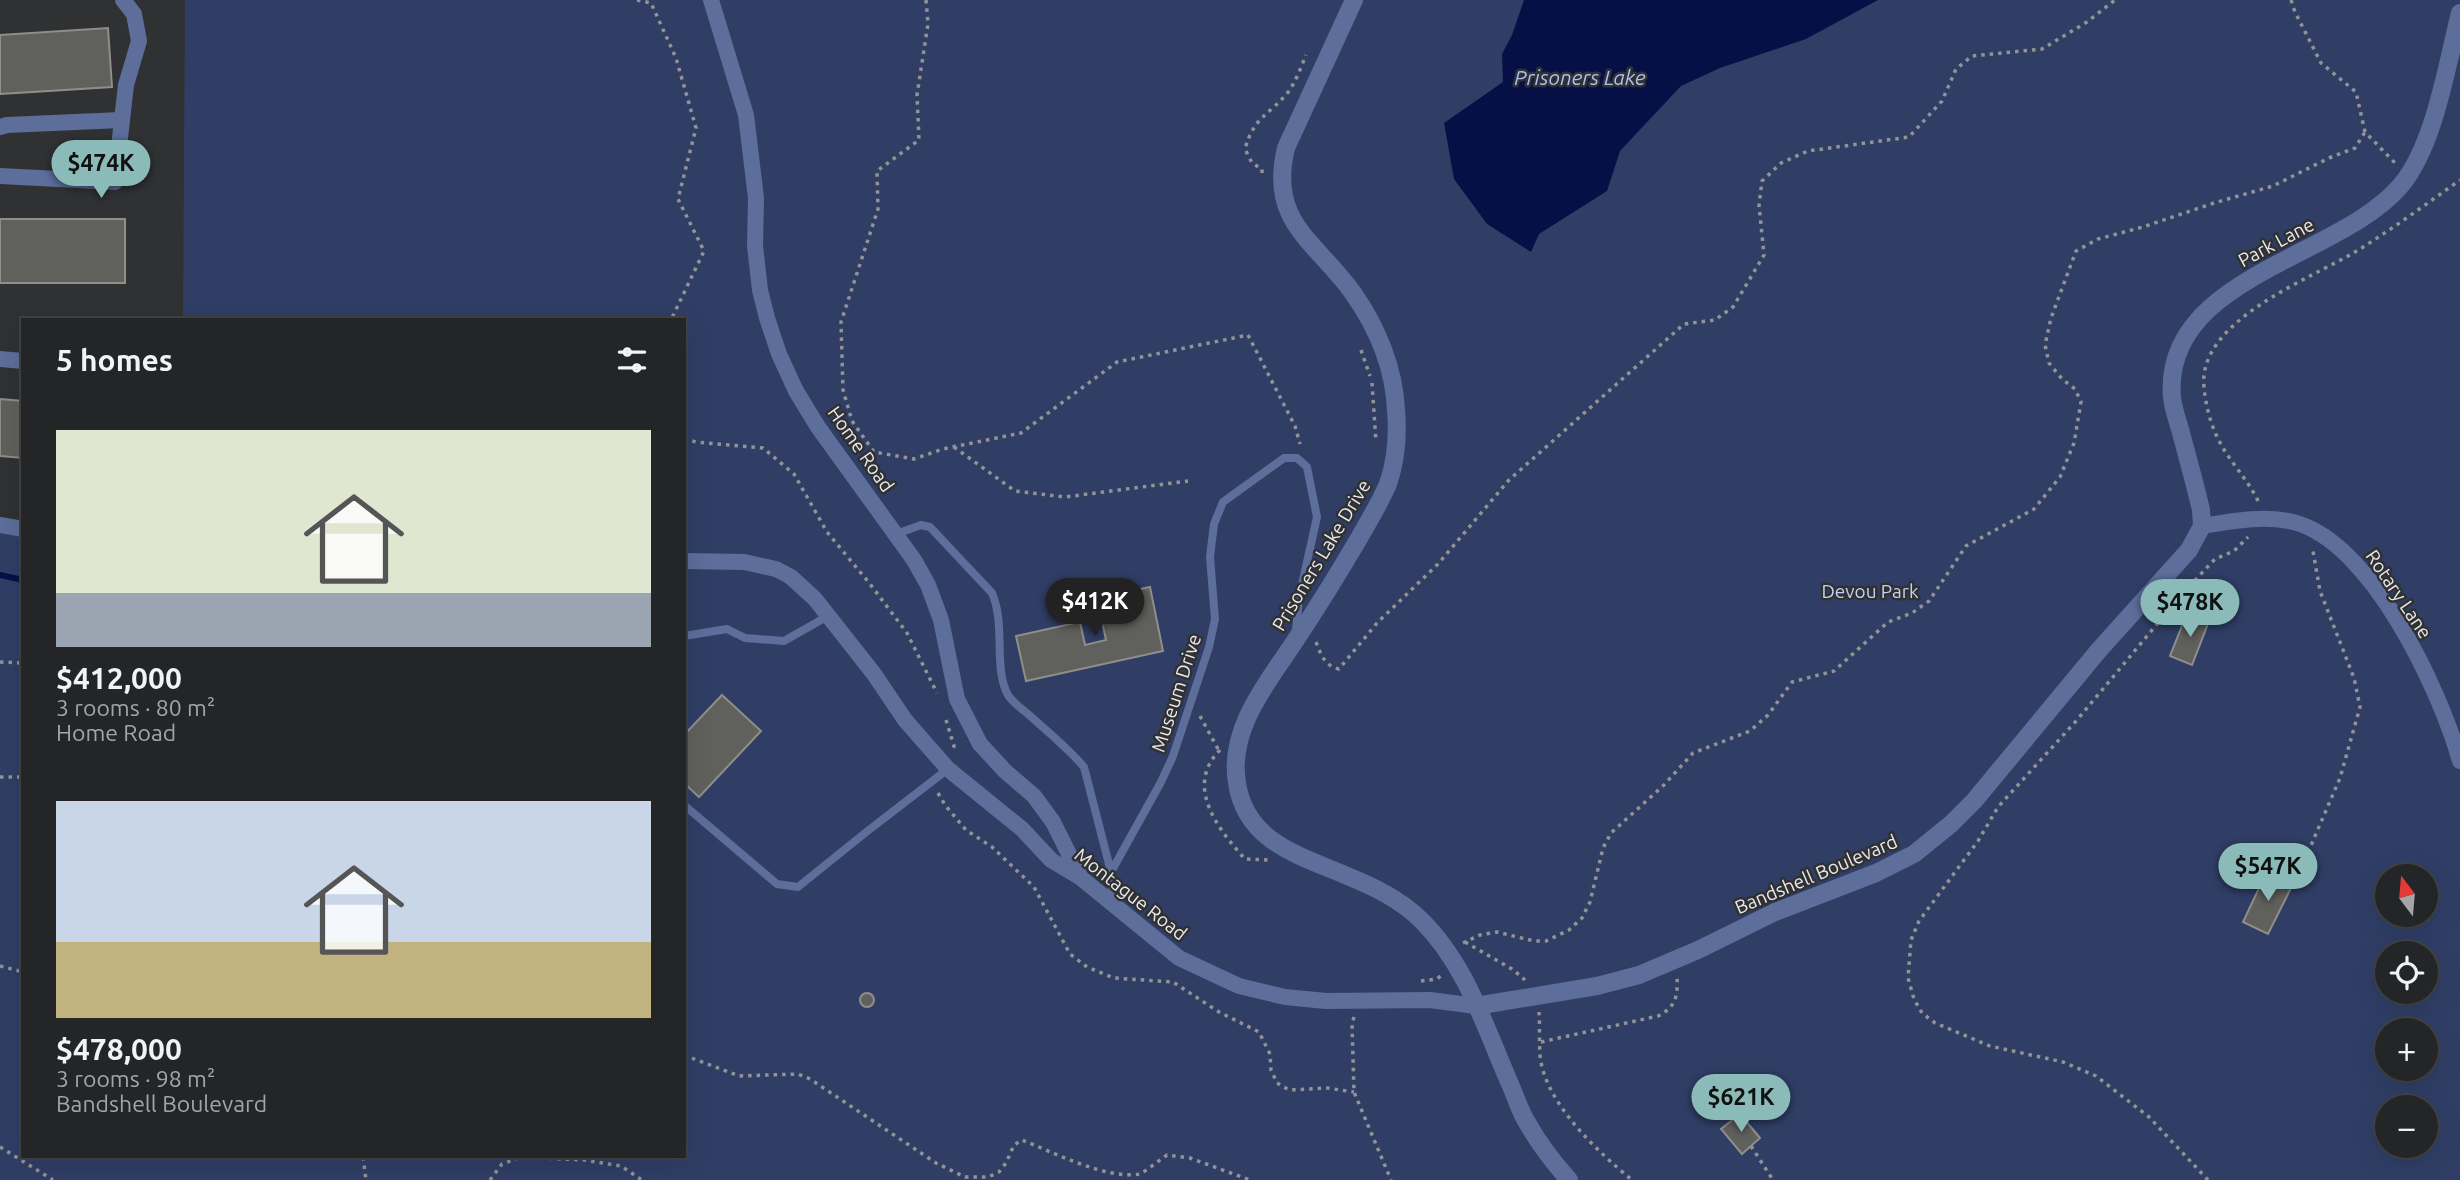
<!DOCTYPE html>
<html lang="en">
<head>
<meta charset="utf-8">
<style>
  :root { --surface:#242526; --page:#2c2d2e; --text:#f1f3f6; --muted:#a3a5a7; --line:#414243; --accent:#8bbbb9 }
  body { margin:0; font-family:Ubuntu,sans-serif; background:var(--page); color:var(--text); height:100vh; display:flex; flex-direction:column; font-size:26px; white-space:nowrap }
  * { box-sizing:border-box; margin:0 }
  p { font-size:23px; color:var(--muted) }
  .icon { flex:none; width:38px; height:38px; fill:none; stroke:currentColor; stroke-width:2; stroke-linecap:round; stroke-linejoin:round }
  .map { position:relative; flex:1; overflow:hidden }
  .side { position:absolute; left:21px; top:318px; width:665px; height:840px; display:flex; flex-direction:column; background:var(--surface); border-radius:0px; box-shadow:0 7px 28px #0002,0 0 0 2px var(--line) }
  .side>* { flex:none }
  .needle { width:46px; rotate:344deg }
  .buttons { position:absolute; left:2375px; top:864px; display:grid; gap:14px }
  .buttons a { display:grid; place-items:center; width:63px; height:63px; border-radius:50%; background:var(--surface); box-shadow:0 7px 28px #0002,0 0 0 2px var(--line); font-size:35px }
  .price { position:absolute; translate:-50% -60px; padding:0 16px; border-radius:24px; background:var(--accent); color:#111; font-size:23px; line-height:46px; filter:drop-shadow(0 2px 4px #0008) }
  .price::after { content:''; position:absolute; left:50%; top:42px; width:21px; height:16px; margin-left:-10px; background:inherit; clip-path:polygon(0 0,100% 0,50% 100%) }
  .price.on { background:#222; color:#fff }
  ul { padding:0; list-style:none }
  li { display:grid; align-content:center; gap:14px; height:371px; padding:0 35px }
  li span { display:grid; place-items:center; height:217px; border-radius:0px; color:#555 }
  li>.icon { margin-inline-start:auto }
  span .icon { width:126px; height:126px; fill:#fffc; stroke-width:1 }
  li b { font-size:30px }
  h2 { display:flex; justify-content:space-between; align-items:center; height:84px; padding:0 35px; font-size:30px }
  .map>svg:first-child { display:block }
</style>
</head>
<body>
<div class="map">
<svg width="2460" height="1180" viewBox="0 0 2460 1180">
  <rect width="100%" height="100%" fill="#303133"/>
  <path fill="#303e66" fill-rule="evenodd" d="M 185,0 L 2460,0 L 2460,1180 L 0,1180 L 0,525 L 23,529 L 23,1157 L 684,1157 L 684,320 L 183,320 ZM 2387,877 L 2426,877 L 2426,915 L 2387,915 ZM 2387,954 L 2426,954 L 2426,992 L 2387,992 ZM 2387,1031 L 2426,1031 L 2426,1069 L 2387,1069 ZM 2387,1108 L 2426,1108 L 2426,1146 L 2387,1146 Z"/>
  <path fill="#070f47" d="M 1524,0 L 1878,0 L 1806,39 L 1720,68 L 1681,86 L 1620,151 L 1607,191 L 1539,234 L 1531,252 L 1487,224 L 1454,179 L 1444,123 L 1503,82 L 1502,54 L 1512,35 Z"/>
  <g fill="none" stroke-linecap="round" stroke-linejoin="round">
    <path stroke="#070f47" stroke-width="6" d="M 0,575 L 23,580"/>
  </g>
  <g fill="#60605d" stroke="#8f8e8b" stroke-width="2">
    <path d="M 108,28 L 112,87 L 0,94 L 0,35 Z"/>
    <rect x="0" y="219" width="125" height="64"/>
    <path d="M 0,399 L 23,401 L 23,458 L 0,456 Z"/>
    <path d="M 1150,587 L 1163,651 L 1026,681 L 1016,636 L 1080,622 L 1085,645 L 1106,640 L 1097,598 Z"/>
    <path d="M 2187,613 L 2209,621 L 2192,665 L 2170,656 Z"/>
    <path d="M 722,695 L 761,731 L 699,797 L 684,783 L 684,735 Z"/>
    <path d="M 2267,871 L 2293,884 L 2268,934 L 2243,922 Z"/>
    <circle cx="867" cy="1000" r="7"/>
    <path d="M 1740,1114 L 1760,1138 L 1742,1154 L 1721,1129 Z"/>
  </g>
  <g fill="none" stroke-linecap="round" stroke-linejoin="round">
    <g stroke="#939395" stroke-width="3.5" stroke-dasharray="3.5 5" stroke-linecap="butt">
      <path d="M 637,0 L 651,3 L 676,58 L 696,128 L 678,199 L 704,251 L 671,320"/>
      <path d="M 926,0 L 928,24 L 917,95 L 919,140 L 877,171 L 878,209 L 841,322 L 843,390 L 852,421 L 874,452 L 914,459 L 943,449 L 1021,433 L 1117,362 L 1248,335 L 1295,426 L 1300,444"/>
      <path d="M 2291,0 L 2295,12 L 2321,63 L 2356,92 L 2365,132 L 2396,164"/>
      <path d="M 1262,173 L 1262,169 L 1252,163 L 1245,149 C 1254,116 1270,115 1289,91 C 1296,81 1301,67 1306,55"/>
      <path d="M 1361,350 L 1370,376"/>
      <path d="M 1372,383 L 1376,442"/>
      <path d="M 684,439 L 696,442 L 763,448 L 794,474 L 827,532 L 870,584 L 907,633 L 937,693"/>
      <path d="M 954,447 L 1015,491 L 1065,497 L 1188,481"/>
      <path d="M 2258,501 C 2249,482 2234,466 2223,448 C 2212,430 2206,408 2204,387 C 2197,321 2310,279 2355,252 C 2391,230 2425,205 2460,180"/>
      <path d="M 1316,642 C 1321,655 1325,666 1339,669 L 1377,623 L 1438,564 L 1509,480 L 1684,324 L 1715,320 L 1733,307 L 1764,255 L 1759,205 L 1762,181 L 1781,163 L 1808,151 L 1909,137 L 1942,101 L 1956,69 L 1972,56 L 2042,49 L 2087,22 L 2115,0"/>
      <path d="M 0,662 L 23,663"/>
      <path d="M 1200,716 L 1218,749"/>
      <path d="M 946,720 L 954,746 L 953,750"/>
      <path d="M 1220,750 C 1184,786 1218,829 1245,859 L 1268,860"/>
      <path d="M 0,777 L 23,777"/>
      <path d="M 938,793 L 945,805 L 966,830 L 992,847 L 1034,887 L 1070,954 L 1087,967 L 1114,978 L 1173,982 L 1219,1012 L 1259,1032 L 1270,1054 L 1271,1070 L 1277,1083 L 1289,1090 L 1327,1088 L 1354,1092"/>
      <path d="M 2293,873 L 2306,857 L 2340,778 L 2360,707 L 2354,678 L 2320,591 L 2313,551"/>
      <path d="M 1465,942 L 1512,969 L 1525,980"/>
      <path d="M 1463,943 L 1480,935 L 1497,932 L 1534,941 L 1546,941 L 1569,930 L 1582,918 L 1590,902 L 1603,848 L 1611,833 L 1664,785 L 1693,753 L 1750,731 L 1768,715 L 1792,682 L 1834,671 L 1888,622 L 1912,613 L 1929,601 L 1966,546 L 2034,509 L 2060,477 L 2074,443 L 2081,402 L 2075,389 L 2062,379 L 2049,363 L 2045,345 L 2051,318 L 2076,251 L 2098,239 L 2143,227 L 2214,203 L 2273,186 L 2329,158 L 2355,148 L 2365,132"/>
      <path d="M 0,966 L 23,972"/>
      <path d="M 1421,981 L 1437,979 L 1443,974"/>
      <path d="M 1539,1012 C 1540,1026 1539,1041 1540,1055 C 1544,1102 1598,1152 1632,1180"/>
      <path d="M 1354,1017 L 1352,1024 L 1354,1092 L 1391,1180"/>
      <path d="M 1541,1042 L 1658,1016 C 1676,1007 1678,996 1677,976"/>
      <path d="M 684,1055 L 739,1076 L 798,1074 L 810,1079 L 936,1163 L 965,1177 L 988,1177 L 999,1172 L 1006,1163 L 1014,1145 L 1022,1140 C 1053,1152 1106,1180 1140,1174 C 1149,1169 1158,1161 1167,1155 L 1190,1158 L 1250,1180"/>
      <path d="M 1751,1146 L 1773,1180"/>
      <path d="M 0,1147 L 53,1180"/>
      <path d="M 363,1157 L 366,1180"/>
      <path d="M 490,1180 L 502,1164 L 521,1157 L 584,1160 L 621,1166 L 642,1180"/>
      <path d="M 2208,1180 L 2149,1117 L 2096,1076 L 2063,1062 L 1990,1046 L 1935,1023 L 1922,1013 L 1914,999 L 1908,978 L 1911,940 L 1919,921 L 1978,841 L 1998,807 L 2077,720 L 2183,593 L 2215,559 L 2234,551 L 2248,537"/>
    </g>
    <g stroke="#5d6e9b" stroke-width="8">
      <path d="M 896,534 L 921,525 L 930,527 L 992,593 C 1006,625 993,668 1008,695 C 1012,702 1022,709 1028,714 C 1047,731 1067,747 1084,767 L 1111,872 L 1112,889 L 1118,904"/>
      <path d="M 684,636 L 727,629 L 745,638 L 784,641 L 828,616"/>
      <path d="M 684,805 L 777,884 L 798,887 L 865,833 L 948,769"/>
      <path d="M 1111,872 L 1161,782 L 1173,756 L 1209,647 L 1215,619 L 1210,557 L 1214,524 L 1223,502 L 1284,458 L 1297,458 L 1307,467 L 1317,517 L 1299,598 L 1296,630"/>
    </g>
    <g stroke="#5d6e9b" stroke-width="16">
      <path d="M 711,0 L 746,115 L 756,198 L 755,246 L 760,290 L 767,318 L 779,354 L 796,391 L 818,427 L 914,560 L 928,585 L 941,620 L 957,699 L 980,744 L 1005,771 L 1034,796 L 1053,822 L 1081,878"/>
      <path d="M 0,127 L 7,125 L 121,120"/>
      <path d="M 0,176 L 115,182 L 126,85 L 139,41 L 134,14 L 123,0"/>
      <path d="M 0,359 L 23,361"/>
      <path d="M 0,525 L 23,529"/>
      <path d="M 2202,526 C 2233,521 2262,515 2293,522 C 2371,541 2440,690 2460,761"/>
      <path d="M 684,561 L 744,562 L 776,569 L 791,577 L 815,599 L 874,674 L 905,720 L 948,769 L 1022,829 L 1051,860 L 1081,878 L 1179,958 L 1239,986 L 1285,997 L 1326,1001 L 1430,1000 L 1476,1006"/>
    </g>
    <g stroke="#5d6e9b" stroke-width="18">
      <path d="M 1354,0 L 1286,148 C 1268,223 1316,241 1353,293 C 1377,327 1394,368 1396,410 C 1398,434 1396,461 1388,484 C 1380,503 1368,522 1358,540 C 1338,574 1317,608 1295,641 C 1267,683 1228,729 1237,783 C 1246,842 1299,855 1345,875 C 1372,886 1400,899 1421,920 C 1466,964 1485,1027 1510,1084 C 1516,1097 1520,1112 1528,1124 C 1539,1144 1554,1163 1569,1180"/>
      <path d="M 1476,1006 L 1597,986 L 1639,975 L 1698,950 L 1775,912 L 1876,873 L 1914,854 L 1951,824 L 1974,801 L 2099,650 L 2189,550 L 2202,526 L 2201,510 C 2195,484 2188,459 2181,433 C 2178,421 2173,409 2172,397 C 2162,276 2342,258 2402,184 C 2435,143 2447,64 2460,13"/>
    </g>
  </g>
  <g text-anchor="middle" stroke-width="5" stroke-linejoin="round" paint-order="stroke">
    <g font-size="19" fill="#e9e9eb" stroke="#303133">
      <text transform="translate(2276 242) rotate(-28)" y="7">Park Lane</text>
      <text transform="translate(861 449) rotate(55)" y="7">Home Road</text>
      <text transform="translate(1321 555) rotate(-59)" y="7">Prisoners Lake Drive</text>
      <text transform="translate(2399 594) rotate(56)" y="7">Rotary Lane</text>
      <text transform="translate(1176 693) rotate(-72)" y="7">Museum Drive</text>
      <text transform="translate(1816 874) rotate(-23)" y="7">Bandshell Boulevard</text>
      <text transform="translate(1131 894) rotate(38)" y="7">Montague Road</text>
    </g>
    <g font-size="19" fill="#c2d1f5" stroke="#303133">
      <text x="1870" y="598">Devou Park</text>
    </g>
    <g font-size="21" font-style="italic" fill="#aabff5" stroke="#303133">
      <text x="1580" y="85">Prisoners Lake</text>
    </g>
  </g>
</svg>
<div class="buttons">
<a><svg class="needle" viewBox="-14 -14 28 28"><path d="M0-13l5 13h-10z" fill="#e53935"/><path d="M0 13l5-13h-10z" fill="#a3a5a7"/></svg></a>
<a><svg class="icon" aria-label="locate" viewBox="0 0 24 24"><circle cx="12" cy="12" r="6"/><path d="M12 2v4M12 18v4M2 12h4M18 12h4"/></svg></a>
<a>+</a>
<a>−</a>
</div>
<b class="price" style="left:101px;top:200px">$474K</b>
<b class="price on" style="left:1095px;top:638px">$412K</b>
<b class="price" style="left:2190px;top:639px">$478K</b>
<b class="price" style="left:2268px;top:903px">$547K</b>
<b class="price" style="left:1741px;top:1134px">$621K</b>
<section class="side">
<h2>5 homes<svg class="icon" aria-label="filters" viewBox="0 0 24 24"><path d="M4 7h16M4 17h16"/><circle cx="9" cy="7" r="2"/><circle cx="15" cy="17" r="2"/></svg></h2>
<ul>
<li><span style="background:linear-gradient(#dfe7d0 75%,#9aa5b1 0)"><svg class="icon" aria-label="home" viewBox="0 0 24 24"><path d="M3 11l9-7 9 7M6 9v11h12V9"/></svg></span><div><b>$412,000</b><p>3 rooms · 80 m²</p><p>Home Road</p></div></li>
<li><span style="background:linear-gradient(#c9d6e8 65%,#c2b280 0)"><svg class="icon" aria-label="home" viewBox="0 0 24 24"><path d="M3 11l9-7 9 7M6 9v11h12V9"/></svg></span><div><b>$478,000</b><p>3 rooms · 98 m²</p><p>Bandshell Boulevard</p></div></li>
</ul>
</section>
</div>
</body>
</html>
